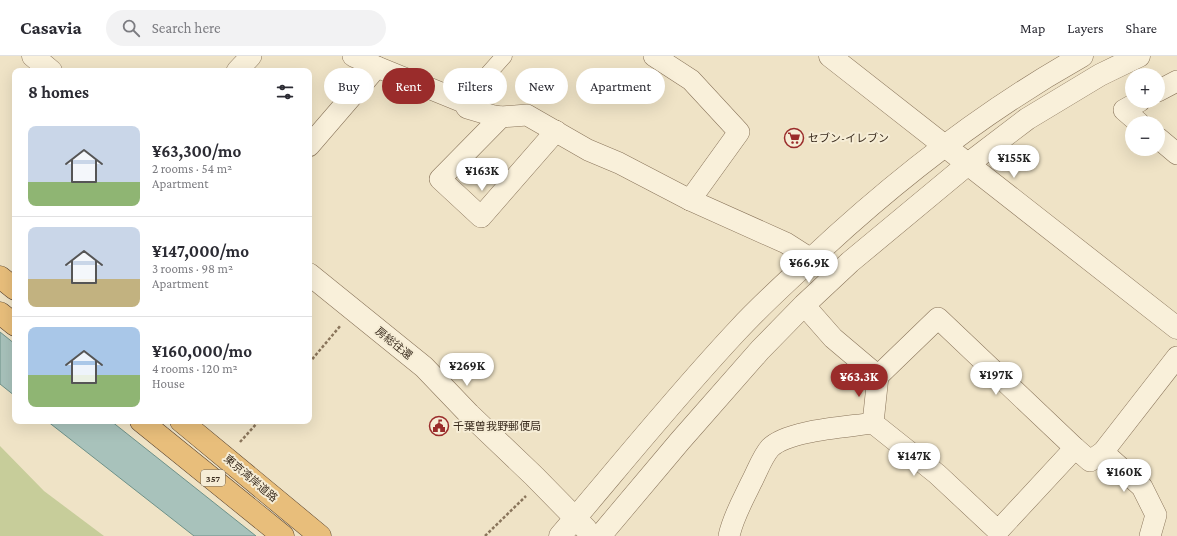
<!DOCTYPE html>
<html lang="en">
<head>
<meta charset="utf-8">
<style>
  :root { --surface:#fff; --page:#f2f2f3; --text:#2b2b33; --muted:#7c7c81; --line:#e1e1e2; --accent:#9a2c2b }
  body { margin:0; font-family:"Crimson Pro","Noto Sans JP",serif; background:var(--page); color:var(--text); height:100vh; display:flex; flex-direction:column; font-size:15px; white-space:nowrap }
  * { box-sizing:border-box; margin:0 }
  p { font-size:13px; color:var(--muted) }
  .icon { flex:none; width:22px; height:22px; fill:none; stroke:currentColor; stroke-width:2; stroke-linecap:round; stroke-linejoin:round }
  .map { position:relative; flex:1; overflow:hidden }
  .sheet { position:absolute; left:12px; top:12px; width:300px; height:356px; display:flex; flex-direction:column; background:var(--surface); border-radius:8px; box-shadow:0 4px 16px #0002 }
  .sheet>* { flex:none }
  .hud { position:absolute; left:324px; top:12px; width:380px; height:36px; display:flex; gap:8px }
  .controls { position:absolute; left:1125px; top:12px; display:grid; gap:8px }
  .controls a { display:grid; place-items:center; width:40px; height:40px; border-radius:50%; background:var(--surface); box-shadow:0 4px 16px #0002; font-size:20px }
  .price { position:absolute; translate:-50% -34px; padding:0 9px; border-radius:14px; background:#fff; color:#222; font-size:13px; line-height:26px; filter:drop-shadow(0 1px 2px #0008) }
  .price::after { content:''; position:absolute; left:50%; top:24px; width:12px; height:9px; margin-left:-6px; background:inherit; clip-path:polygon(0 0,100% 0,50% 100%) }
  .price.on { background:var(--accent); color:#fff }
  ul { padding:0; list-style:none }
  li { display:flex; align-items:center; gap:12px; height:100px; padding:0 16px }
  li+li { border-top:1px solid var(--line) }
  li span { display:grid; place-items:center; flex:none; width:112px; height:80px; border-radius:8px; color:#555 }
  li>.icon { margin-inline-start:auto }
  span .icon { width:48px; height:48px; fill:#fffc; stroke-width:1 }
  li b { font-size:17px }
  h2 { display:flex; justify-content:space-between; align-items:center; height:48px; padding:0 16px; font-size:17px }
  .pill { padding:0 14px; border-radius:18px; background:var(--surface); box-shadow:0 4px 16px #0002; font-size:14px; line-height:36px }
  .pill.on { background:var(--accent); color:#fff }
  header { display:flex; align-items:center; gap:24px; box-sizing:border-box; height:56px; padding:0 20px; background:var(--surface); border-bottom:1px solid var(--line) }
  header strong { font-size:19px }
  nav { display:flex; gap:22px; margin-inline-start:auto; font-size:14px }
  .search { width:280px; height:36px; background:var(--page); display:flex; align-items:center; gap:10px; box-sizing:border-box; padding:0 14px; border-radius:22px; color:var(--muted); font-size:15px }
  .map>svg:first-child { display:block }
</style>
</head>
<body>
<header>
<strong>Casavia</strong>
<div class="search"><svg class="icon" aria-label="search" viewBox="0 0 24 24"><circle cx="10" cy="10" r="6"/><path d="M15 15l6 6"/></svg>Search here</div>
<nav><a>Map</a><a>Layers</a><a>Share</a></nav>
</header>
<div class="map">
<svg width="1177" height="480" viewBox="0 0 1177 480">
  <rect width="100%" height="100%" fill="#efe3c6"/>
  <path fill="#c7cd9a" d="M 0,390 L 44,435 L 104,480 L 0,480 Z"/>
  <g fill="#a8c2bb" stroke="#6e9189">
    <path d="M 0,276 L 15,288 L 15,340 L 0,328 Z"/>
    <path d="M 47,365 L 111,365 L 256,480 L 194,480 Z"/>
  </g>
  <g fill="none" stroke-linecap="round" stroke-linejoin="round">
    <g stroke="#8a755b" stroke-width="17">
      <path id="pedestrian" d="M 463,46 L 504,0"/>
    </g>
    <g stroke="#8a755b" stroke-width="22">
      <g id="minor">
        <path d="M 353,0 L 377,11 L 463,46 L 467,52 L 494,60 L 501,61 L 527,59 L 588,94 L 619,107 L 690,144 L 786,187 L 811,203"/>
        <path d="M 654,0 L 691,24 L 739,76 L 690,144"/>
        <path d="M 237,15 L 251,0"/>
        <path d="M 1158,35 L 1177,25"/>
        <path d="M 501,61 L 440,123 L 481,161 L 556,75"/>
        <path d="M 1139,67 L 1124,54 L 1140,45"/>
        <path d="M 1158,82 L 1177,98"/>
        <path d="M 309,90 L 377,11"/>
        <path d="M 804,249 L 833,282 L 878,320 L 938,262 L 1075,392 L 1090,405 L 1103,396 L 1177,301"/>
        <path d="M 873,367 L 878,320"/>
        <path d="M 1103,396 L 1142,431 L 1156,459 L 1150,480"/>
        <path d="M 729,480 C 733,461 743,444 751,427 C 757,416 762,401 770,392 C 787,374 848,371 873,367 L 937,418 L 998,475 L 1075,392"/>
      </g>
    </g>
    <g stroke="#8a755b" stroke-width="23">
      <g id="tertiary">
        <path d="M 33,0 L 51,15"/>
        <path d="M 830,0 L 1177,272"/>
        <path d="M 309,218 L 424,311 L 469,358 L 534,420 L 586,473"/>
        <path d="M 560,480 C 619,411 676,340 738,274 C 761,249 786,227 810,204 C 893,126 982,56 1082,0"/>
        <path d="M 600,480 L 680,385 L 760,294 L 804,249 L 850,206 L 968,108 L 1027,63 L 1100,19 L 1139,0"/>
      </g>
    </g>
    <g stroke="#584330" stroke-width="23">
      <g id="trunk">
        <path d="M 0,221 L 15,233"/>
        <path d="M 0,257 L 15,269"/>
        <path d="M 141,365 L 283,480"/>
        <path d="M 181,365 L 320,480"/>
      </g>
    </g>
    <g stroke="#8a755b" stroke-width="2.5" stroke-dasharray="3 2" stroke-linecap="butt">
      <path d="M 309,307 L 341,269"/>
      <path d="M 240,386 L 259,365"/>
      <path d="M 485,480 L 526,440"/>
    </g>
    <use href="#pedestrian" stroke="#f9f0da" stroke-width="16"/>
    <use href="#minor" stroke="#f9f0da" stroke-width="21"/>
    <use href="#tertiary" stroke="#f9f0da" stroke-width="22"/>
    <use href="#trunk" stroke="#e8be7b" stroke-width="22"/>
  </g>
  <defs>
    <g id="supermarket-ring" transform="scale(1)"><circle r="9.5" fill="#f6edd6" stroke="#9a2c2b" stroke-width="1.5"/><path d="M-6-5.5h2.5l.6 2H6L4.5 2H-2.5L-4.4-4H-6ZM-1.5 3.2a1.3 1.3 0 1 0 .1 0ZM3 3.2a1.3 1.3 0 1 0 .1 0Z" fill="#9a2c2b"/></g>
    <g id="civic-ring" transform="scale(1)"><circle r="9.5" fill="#f6edd6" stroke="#9a2c2b" stroke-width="1.5"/><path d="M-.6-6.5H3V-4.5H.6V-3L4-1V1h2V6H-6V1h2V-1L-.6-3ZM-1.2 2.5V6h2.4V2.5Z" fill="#9a2c2b"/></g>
  </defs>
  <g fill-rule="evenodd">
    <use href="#supermarket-ring" x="794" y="82"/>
    <use href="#civic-ring" x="439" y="370"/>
  </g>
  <g text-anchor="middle" stroke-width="4" stroke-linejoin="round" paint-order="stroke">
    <rect fill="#f6edd6" stroke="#736756" stroke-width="1" x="201" y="414" width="24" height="16" rx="3"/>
    <g font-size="10" font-weight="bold" fill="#3b2d1f">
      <text x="213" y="426">357</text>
    </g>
    <g font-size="11" fill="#3b2d1f" stroke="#f6edd6" text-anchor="start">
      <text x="808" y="86">セブン-イレブン</text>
      <text x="453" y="374">千葉曽我野郵便局</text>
    </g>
    <g font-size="11" fill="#3b2d1f" stroke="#f6edd6">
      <text transform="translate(394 287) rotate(39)" y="4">房総往還</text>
      <text transform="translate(251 422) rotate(40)" y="4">東京湾岸道路</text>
    </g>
  </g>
</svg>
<div class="controls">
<a>+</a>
<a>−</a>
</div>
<b class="price" style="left:1014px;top:123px">¥155K</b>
<b class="price" style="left:482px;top:136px">¥163K</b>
<b class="price" style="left:809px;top:228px">¥66.9K</b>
<b class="price" style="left:467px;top:331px">¥269K</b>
<b class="price" style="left:996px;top:340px">¥197K</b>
<b class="price on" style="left:859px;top:342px">¥63.3K</b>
<b class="price" style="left:914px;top:421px">¥147K</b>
<b class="price" style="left:1124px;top:437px">¥160K</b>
<div class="hud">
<a class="pill">Buy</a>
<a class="pill on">Rent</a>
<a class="pill">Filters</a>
<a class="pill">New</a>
<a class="pill">Apartment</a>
</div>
<section class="sheet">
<h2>8 homes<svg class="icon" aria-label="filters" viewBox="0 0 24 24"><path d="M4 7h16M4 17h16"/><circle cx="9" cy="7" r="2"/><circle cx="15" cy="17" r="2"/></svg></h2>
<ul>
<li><span style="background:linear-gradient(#c9d6e8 70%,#8fb573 0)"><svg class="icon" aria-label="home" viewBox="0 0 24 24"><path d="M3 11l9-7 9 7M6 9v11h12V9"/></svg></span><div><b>¥63,300/mo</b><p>2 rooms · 54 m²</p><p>Apartment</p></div></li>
<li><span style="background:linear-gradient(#c9d6e8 65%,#c2b280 0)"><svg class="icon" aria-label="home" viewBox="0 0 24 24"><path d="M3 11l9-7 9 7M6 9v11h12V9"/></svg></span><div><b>¥147,000/mo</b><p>3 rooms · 98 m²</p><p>Apartment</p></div></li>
<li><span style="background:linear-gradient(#a9c7e8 60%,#8fb573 0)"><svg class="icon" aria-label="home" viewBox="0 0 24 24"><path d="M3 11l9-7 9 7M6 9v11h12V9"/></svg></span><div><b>¥160,000/mo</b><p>4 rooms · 120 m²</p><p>House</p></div></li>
</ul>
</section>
</div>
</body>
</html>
